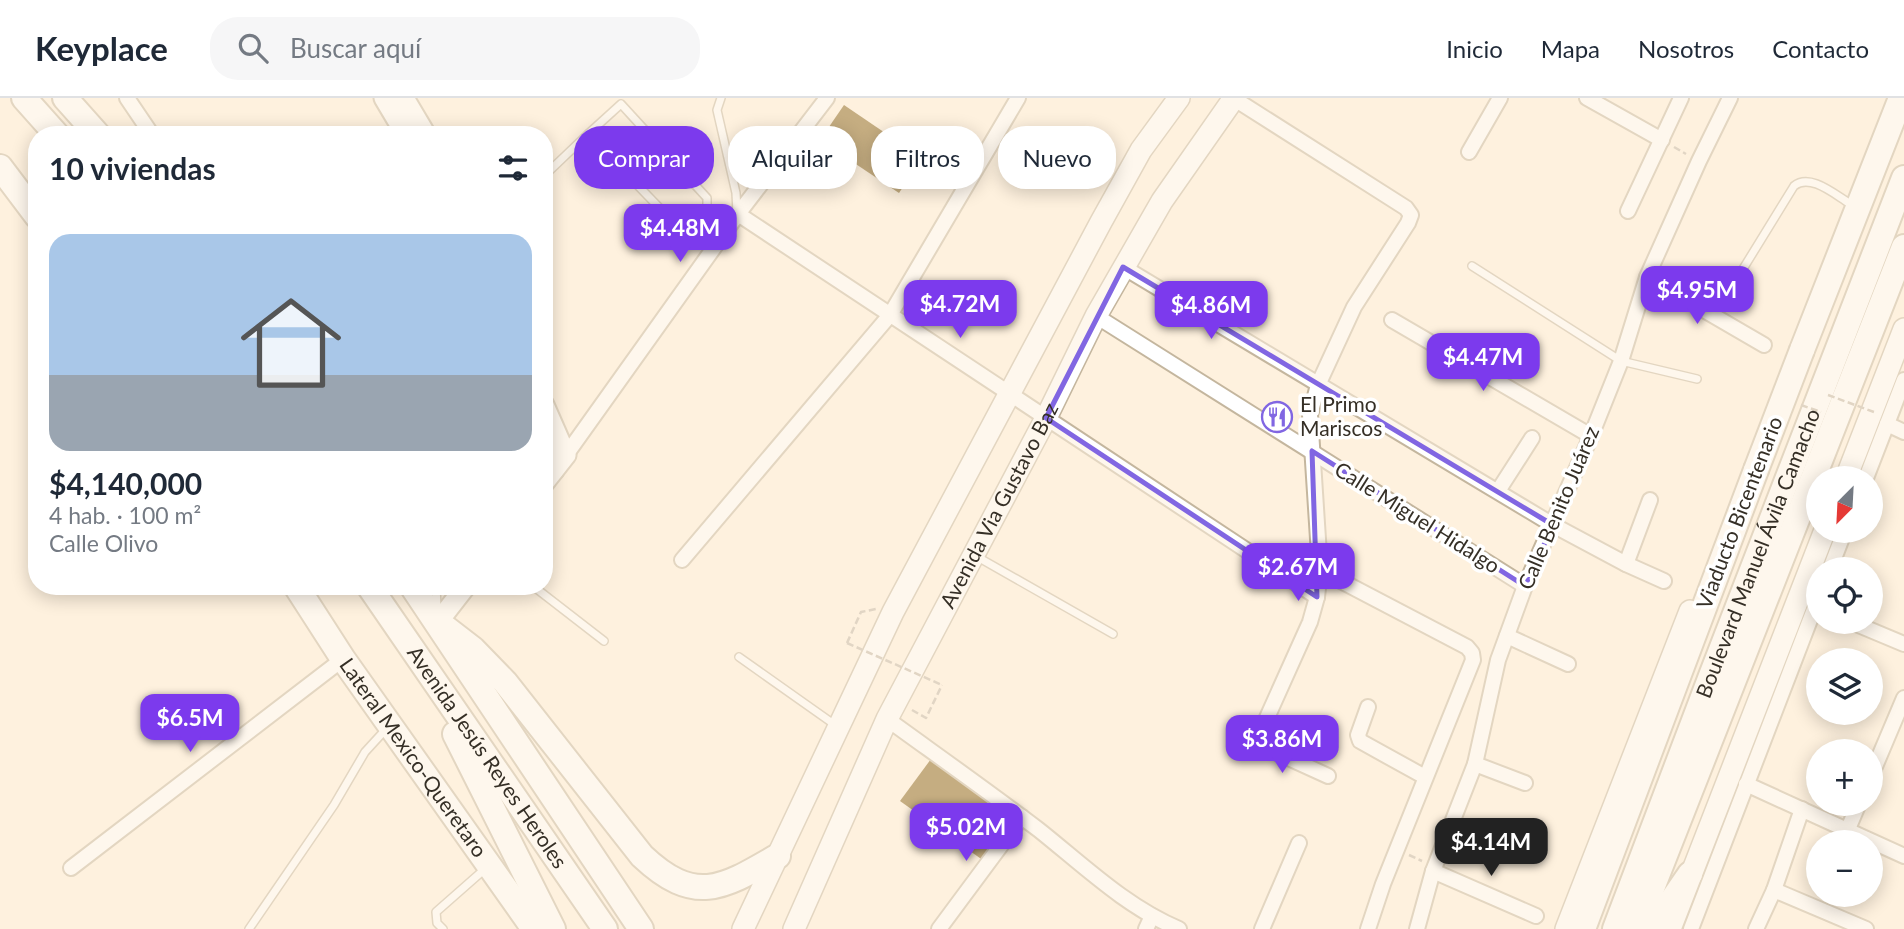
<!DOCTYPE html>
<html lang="es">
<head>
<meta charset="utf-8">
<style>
  :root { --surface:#fff; --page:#f6f6f7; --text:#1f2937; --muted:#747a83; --line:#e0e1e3; --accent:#7c3aed }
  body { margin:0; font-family:Lato,sans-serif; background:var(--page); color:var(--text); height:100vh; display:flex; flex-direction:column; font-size:26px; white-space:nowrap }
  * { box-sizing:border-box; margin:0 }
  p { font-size:23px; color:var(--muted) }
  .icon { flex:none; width:38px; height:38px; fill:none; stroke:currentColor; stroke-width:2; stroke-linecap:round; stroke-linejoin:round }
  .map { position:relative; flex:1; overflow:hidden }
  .panel { position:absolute; left:28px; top:28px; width:525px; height:469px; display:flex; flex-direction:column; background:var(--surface); border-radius:28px; box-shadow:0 4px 18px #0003 }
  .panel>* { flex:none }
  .guide { position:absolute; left:574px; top:28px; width:665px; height:63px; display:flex; gap:14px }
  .needle { width:46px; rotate:204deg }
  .buttons { position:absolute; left:1806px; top:368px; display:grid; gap:14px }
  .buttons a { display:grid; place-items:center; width:77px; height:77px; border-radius:50%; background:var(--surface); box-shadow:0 4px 18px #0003; font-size:35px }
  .price { position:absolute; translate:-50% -60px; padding:0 16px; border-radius:14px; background:var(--accent); color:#fff; font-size:23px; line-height:46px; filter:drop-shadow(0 2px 4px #0008) }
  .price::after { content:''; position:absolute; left:50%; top:42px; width:21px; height:16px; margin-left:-10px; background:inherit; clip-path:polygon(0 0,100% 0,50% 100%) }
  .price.current { background:#222; color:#fff }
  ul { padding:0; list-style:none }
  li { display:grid; align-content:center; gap:14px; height:371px; padding:0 21px }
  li+li { border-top:2px solid var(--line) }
  li span { display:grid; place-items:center; height:217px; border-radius:21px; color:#555 }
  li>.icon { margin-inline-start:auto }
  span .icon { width:126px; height:126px; fill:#fffc; stroke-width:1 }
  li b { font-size:30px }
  h2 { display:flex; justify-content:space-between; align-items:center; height:84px; padding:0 21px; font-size:30px }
  .chip { padding:0 24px; border-radius:28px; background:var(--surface); box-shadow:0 4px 18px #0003; font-size:24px; line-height:63px }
  .chip.current { background:var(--accent); color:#fff }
  header { display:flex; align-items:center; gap:42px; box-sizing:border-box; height:98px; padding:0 35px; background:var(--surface); border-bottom:2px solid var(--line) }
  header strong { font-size:33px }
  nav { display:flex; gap:38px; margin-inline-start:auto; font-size:24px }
  .search { width:490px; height:63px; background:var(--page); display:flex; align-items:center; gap:18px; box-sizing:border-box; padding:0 24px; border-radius:28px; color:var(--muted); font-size:26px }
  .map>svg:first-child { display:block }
</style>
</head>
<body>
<header>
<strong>Keyplace</strong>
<div class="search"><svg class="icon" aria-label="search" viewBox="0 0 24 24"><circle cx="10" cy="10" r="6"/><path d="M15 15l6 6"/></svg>Buscar aquí</div>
<nav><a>Inicio</a><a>Mapa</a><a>Nosotros</a><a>Contacto</a></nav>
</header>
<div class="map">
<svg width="1904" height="831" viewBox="0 0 1904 831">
  <rect width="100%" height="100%" fill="#fef1de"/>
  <g fill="#815c10">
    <path d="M 844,7 L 922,60 L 899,95 L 820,42 Z"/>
    <path d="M 931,661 L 1006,715 L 1011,725 L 984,763 L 900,703 Z"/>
  </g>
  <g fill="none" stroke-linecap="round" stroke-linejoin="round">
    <g stroke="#c4b69e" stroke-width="10">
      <g id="lane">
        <path d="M 721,0 L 717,12 L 736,95 L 737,115"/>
        <path d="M 621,6 L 707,100 L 707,108 L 687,129 L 677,128 L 588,36 Z"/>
        <path d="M 544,78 L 588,36"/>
        <path d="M 697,118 L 719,142"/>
        <path d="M 1472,168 L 1621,263 L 1697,281"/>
        <path d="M 1714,218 L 1794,88 C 1810,75 1834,96 1849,105"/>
        <path d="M 974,457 L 1113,536"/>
        <path d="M 436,488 L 437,510"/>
        <path d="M 533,488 L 604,543"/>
        <path d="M 739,559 L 838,629"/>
        <path d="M 249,831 L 334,707 L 365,654 L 387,630"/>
        <path d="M 443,831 L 437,825 L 436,814 L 486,770"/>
      </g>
    </g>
    <g stroke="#c4b69e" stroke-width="18">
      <g id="street">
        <path d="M 127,0 L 152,37"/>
        <path d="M 1233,0 L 1406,110 L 1411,117 L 1408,125 L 1354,209 L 1318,287 L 1310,317 L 1320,472 L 1317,499 L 1310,524 L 1257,642 L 1260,647 L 1328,678"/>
        <path d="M 1587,0 L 1662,42"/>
        <path d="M 1469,54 L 1500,0"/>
        <path d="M 1628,113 L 1681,0"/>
        <path d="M 738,116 L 1317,499"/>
        <path d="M 1123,169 L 1553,427 L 1626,466 L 1664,483"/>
        <path d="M 1647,179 L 1764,247"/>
        <path d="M 1096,218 L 1525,488"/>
        <path d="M 1392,222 L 1591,338"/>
        <path d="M 1887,326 L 1904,334"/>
        <path d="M 566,357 L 738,116 L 827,0"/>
        <path d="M 1866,380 L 1904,282"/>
        <path d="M 1498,393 L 1532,340"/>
        <path d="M 682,462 L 890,217 L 1018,0"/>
        <path d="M 1626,466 L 1650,402"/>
        <path d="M 1830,471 L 1845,432"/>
        <path d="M 1320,472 L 1467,549 L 1472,555 L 1473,562 L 1383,786 L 1368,831"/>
        <path d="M 1849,523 L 1904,546"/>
        <path d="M 1507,538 L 1568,566"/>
        <path d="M 1368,609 L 1358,637 L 1360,643 L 1425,679"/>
        <path d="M 887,621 C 938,658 989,694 1039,732 C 1083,767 1126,809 1179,831"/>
        <path d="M 1475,666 L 1525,685"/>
        <path d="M 1871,678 L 1904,600"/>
        <path d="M 1746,686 L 1904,758"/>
        <path d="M 1848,731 L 1859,705"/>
        <path d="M 71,770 L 343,561"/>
        <path d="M 1433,773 L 1536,818"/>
        <path d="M 1774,792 L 1866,831"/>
        <path d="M 939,831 L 1022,719"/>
        <path d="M 1146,831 L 1152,818"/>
        <path d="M 1262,831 L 1299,745"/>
        <path d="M 1417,831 L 1433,773 L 1475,666 L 1498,562 L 1525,488 L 1591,338 L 1621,263 L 1647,179 L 1699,63 L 1730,0"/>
        <path d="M 1691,831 L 1818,501"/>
        <path d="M 1756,831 L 1774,792 L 1802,711"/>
      </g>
    </g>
    <g stroke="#c4b69e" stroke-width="23">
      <g id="secondary">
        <path d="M 384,0 L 406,37"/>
        <path d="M 404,0 L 426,37"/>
        <path d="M 544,307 L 566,357 L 544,385"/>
        <path d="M 544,348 L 554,372"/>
        <path d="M 438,524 L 466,488"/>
      </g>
    </g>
    <g stroke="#c4b69e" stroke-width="24">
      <g id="primary">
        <path d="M 1846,380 L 1904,231"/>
        <path d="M 743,831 L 893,514 L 1101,124 L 1141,52 L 1179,0"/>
        <path id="s1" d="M 794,831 L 887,621 L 1046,320 L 1096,218 L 1162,103 L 1234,0"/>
        <path d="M 1566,831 L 1690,513"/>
        <path d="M 1670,831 L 1825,432"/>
      </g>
    </g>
    <g stroke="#c4b69e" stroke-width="28">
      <g id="highway">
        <path d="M 24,0 L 57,37"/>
        <path d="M 65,0 L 98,37"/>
        <path d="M 0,69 L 37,118"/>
        <path d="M 1802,252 L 1901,0"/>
        <path id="s2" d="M 296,488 L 343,561 L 534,831"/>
        <path id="s3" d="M 369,488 L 605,831"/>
        <path d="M 412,488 L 641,831"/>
        <path d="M 438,524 L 473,551 L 505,584 L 642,758 C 695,808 723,790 778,758"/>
        <path d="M 455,636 L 553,831"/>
        <path d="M 1583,831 L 1756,372"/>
        <path id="s4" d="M 1615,831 L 1711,578 L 1904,80"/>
        <path d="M 1636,831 L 1904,149"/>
        <path d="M 1652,831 L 1690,776"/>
      </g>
    </g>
    <g stroke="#bfb4a4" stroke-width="2.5" stroke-dasharray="7 3.5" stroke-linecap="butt">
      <path d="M 1674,49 L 1686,56"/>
      <path d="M 847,545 L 861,514 L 876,511"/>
      <path d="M 912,612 L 926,620 L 942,587"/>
      <path d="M 1409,757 L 1422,763"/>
    </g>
    <use href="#lane" stroke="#fff" stroke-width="7"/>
    <use href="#street" stroke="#fff" stroke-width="14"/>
    <use href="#secondary" stroke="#fff" stroke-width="19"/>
    <use href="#primary" stroke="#fff" stroke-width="21"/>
    <use href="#highway" stroke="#fff" stroke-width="24"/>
    <g stroke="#c4b69e" stroke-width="28" stroke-linecap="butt">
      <path id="highway-bridge" d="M 1756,372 L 1802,252"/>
    </g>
    <g stroke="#bfb4a4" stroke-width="2.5" stroke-dasharray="7 3.5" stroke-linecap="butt">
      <path d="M 1828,297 L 1874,314"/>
      <path d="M 1801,307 L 1821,314"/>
      <path d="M 847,545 L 942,587"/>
    </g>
    <use href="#highway-bridge" stroke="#fff" stroke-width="24"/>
  </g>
  <path d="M0 0H1904V831H0ZM 1123,169 L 1553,427 L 1525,488 L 1312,353 L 1317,499 L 1046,320 Z" fill="#fef1de" fill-opacity=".55" fill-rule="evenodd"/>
  <path fill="none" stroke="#8166e2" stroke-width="5" stroke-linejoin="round" d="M 1123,169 L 1553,427 L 1525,488 L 1312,353 L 1317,499 L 1046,320 Z"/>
  <defs>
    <g id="restaurant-ring" transform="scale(1.575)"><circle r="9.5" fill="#fff" stroke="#8166e2" stroke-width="1.5"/><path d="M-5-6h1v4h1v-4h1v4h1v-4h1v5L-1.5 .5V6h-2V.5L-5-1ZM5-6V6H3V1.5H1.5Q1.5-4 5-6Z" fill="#8166e2"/></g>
  </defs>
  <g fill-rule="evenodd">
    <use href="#restaurant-ring" x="1277" y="319"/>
  </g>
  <g text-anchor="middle" stroke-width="7" stroke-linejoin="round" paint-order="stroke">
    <g font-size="21" fill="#352f26" stroke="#fff" text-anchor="start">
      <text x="1300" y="314">El Primo<tspan x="1300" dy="24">Mariscos</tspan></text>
    </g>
    <g font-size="21" fill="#352f26" stroke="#fff">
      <text dy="7" stroke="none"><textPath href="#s1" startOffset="471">Avenida Via Gustavo Baz</textPath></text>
      <text transform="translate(1559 410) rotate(-67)" y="7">Calle Benito Juárez</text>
      <text transform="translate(1740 415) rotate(-69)" y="7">Viaducto Bicentenario</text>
      <text transform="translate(1417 420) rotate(32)" y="7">Calle Miguel Hidalgo</text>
      <text dy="7" stroke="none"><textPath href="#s4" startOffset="402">Boulevard Manuel Ávila Camacho</textPath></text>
      <text dy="7" stroke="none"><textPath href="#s3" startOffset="208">Avenida Jesús Reyes Heroles</textPath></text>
      <text dy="7" stroke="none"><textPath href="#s2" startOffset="208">Lateral Mexico-Queretaro</textPath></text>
    </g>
  </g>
</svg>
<div class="buttons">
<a><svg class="needle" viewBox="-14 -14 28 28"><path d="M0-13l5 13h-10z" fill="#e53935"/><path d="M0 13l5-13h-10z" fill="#747a83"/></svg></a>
<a><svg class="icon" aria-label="locate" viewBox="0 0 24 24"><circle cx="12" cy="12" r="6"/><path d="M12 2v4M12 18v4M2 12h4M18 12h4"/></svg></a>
<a><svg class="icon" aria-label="layers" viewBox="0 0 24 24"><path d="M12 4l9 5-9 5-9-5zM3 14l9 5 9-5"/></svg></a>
<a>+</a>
<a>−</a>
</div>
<b class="price" style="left:680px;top:166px">$4.48M</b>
<b class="price" style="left:1697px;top:228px">$4.95M</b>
<b class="price" style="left:960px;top:242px">$4.72M</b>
<b class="price" style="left:1211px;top:243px">$4.86M</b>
<b class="price" style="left:1483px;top:295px">$4.47M</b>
<b class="price" style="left:1298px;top:505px">$2.67M</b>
<b class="price" style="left:190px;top:656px">$6.5M</b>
<b class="price" style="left:1282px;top:677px">$3.86M</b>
<b class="price" style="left:966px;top:765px">$5.02M</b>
<b class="price current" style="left:1491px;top:780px">$4.14M</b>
<div class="guide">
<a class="chip current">Comprar</a>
<a class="chip">Alquilar</a>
<a class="chip">Filtros</a>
<a class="chip">Nuevo</a>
</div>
<section class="panel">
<h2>10 viviendas<svg class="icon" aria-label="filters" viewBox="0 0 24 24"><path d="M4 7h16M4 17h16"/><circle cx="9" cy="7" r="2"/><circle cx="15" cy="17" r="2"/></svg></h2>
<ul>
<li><span style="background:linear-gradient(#a9c7e8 65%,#9aa5b1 0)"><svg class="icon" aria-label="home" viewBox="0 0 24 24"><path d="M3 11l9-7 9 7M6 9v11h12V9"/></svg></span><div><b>$4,140,000</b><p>4 hab. · 100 m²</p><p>Calle Olivo</p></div></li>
</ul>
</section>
</div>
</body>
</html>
